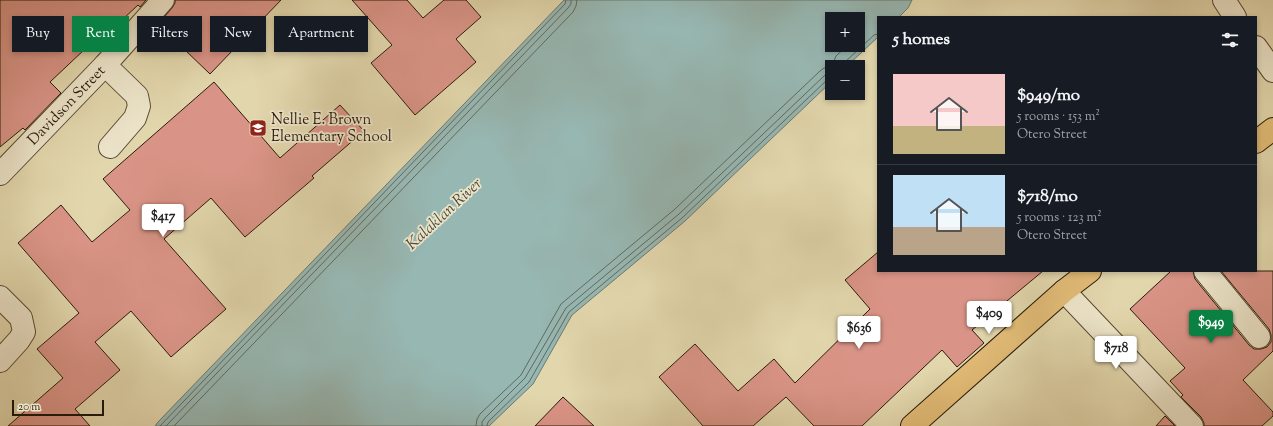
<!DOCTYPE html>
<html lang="en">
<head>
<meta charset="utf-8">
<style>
  :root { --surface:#171b24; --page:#20242c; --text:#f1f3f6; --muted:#9ea1a6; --line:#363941; --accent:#0b8043 }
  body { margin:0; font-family:"Sorts Mill Goudy",serif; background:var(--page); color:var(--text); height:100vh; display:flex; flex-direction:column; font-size:15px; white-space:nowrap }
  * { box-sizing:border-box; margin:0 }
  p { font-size:13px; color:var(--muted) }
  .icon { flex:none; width:22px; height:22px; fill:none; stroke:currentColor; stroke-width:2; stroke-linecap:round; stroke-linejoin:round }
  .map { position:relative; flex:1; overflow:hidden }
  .drawer { position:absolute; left:877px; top:16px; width:380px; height:256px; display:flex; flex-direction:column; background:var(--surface); border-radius:0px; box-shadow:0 2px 6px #0003 }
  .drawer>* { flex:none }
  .hud { position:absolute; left:12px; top:16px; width:380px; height:36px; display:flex; gap:8px }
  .controls { position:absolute; left:825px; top:12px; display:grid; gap:8px }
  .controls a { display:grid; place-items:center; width:40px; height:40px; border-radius:0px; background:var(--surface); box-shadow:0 2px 6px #0003; font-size:20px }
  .scale { position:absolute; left:12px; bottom:10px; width:92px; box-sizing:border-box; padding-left:4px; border:2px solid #2a1b0a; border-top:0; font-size:11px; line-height:14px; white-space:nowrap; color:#2a1b0a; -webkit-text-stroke:3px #ece4c9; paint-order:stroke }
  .price { position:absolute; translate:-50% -34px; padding:0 9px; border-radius:4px; background:#fff; color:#222; font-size:13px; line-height:26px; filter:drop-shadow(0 1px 2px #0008) }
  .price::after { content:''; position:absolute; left:50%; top:24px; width:12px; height:9px; margin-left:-6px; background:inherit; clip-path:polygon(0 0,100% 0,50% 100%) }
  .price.active { background:var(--accent); color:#fff }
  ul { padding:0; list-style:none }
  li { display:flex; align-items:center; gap:12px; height:100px; padding:0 16px }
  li+li { border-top:1px solid var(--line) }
  li span { display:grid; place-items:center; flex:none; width:112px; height:80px; border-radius:0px; color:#555 }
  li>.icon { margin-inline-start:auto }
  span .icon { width:48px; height:48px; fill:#fffc; stroke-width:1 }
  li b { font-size:17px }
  h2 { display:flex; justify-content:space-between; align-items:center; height:48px; padding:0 16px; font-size:17px }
  .tag { padding:0 14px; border-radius:0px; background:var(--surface); box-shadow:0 2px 6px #0003; font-size:14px; line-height:36px }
  .tag.active { background:var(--accent); color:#fff }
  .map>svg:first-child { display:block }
</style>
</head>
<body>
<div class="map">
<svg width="1273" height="426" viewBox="0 0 1273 426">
  <rect width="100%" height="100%" fill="#e2d6ac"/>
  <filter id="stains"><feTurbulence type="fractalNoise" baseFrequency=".005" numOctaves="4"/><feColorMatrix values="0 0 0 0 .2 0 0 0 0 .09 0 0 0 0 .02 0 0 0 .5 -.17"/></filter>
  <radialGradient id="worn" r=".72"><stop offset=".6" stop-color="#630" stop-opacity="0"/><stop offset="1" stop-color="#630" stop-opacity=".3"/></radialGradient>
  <path fill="#97b7b2" stroke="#6b796f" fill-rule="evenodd" d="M 564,0 L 912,0 L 908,8 L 899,17 L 878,17 L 878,37 L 846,67 L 832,67 L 832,81 L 685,221 L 572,315 L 533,384 L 489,426 L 155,426 L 158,422 ZM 832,19 L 858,19 L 858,45 L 832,45 Z"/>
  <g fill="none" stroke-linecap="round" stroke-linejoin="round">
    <g stroke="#60695e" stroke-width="1">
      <path d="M 844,67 L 845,62 L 874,35 L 878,34"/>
      <path d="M 160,426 L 565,4 L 566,0"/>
      <path d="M 166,426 L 568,8 L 571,4 L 571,0"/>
      <path d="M 174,426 L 573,12 L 576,6 L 577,0"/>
      <path d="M 476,426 L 477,419 L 480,414 L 521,375 L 561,304 L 675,209 L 820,71 L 824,68 L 832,66 L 836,56 L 848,45"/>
      <path d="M 482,426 L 482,422 L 485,418 L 525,378 L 566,308 L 679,214 L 824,76 L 828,73 L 832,73"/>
      <path d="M 487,426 L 488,422 L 529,382 L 569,312 L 682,218 L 828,79 L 832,78"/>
    </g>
  </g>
  <g fill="#da9487" stroke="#2a1b0a">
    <path d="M 0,0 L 146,0 L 140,7 L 138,5 L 106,35 L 103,32 L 50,82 L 61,93 L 25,130 L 23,128 L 0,147 Z"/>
    <path d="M 175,0 L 281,0 L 210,74 L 158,24 L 172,8 L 175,3 Z"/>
    <path d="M 352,0 L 407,0 L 423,18 L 444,0 L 466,0 L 481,17 L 456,39 L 476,62 L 415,115 L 371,63 L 392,45 Z"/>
    <path d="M 214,82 L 280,158 L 340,105 L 364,131 L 312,176 L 314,178 L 245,237 L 211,198 L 164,239 L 226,309 L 171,357 L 131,311 L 95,342 L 120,370 L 75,409 L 90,426 L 8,426 L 63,378 L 37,349 L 79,313 L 18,243 L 61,205 L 92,242 L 130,210 L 103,179 Z"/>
    <path d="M 878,252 L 878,271 L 1043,271 L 972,330 L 984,343 L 957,367 L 942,350 L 862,426 L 814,426 L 786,397 L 753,426 L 703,426 L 659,377 L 695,344 L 738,391 L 774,359 L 795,383 L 870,309 L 845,280 Z"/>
    <path d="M 1171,271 L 1193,271 L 1195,279 L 1249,345 L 1254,349 L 1261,349 L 1267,347 L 1271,342 L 1271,335 L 1269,329 L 1221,271 L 1273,271 L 1273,351 L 1243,380 L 1273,412 L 1273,416 L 1262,426 L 1204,426 L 1204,423 L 1201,417 L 1181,397 L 1183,395 L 1170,381 L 1185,368 L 1130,309 Z"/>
    <path d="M 563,397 L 594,426 L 535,426 Z"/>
    <path d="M 1165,416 L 1175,426 L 1156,426 Z"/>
  </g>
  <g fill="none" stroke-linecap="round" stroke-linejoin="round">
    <g stroke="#584a32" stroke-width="24">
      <g id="minor">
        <path d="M 1224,0 L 1235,17"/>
        <path d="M 1256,47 L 1273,71"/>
        <path d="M 105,65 L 137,96 L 139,106 L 135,118 L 110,147"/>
        <path d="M 0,174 L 105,65 L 163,0"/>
        <path d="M 1205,271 L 1259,337"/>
        <path d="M 1064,291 L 1192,426"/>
        <path d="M 0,297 L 21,318 L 24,332 L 19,340 L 0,361"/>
      </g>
    </g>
    <g stroke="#2a1b0a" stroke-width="24">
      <g id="major">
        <path d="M 1256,142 L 1273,129"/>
        <path d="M 912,426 L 1064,291 L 1090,271"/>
      </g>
    </g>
    <use href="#minor" stroke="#ece4c9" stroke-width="22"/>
    <use href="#major" stroke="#e1bb76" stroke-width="22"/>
  </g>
  <defs>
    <g id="school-square" transform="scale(0.9)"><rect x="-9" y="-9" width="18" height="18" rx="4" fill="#8f2418" stroke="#ece4c9"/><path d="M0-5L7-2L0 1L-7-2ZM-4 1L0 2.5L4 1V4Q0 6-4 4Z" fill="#fff"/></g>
  </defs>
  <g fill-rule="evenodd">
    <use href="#school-square" x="258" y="128"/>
  </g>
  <g text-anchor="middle" stroke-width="3.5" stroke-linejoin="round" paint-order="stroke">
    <g font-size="15" fill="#2a1b0a" stroke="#ece4c9">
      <text transform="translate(66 105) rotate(-46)" y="5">Davidson Street</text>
    </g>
    <g font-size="15" fill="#2a1b0a" stroke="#ece4c9" text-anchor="start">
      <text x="271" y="124">Nellie E. Brown<tspan x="271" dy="17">Elementary School</tspan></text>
    </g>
    <g font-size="16" font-style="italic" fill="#4b4a3c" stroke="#ece4c9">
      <text transform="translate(443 213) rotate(-43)" y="6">Kalaklan River</text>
    </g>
  </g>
  <rect width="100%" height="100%" filter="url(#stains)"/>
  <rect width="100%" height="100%" fill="url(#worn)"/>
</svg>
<div class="controls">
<a>+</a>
<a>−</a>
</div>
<div class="scale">20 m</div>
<b class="price" style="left:163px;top:238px">$417</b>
<b class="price" style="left:989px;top:335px">$409</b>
<b class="price active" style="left:1211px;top:344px">$949</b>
<b class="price" style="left:859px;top:350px">$636</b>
<b class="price" style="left:1116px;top:370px">$718</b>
<div class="hud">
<a class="tag">Buy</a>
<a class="tag active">Rent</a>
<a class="tag">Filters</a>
<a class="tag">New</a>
<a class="tag">Apartment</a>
</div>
<section class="drawer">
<h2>5 homes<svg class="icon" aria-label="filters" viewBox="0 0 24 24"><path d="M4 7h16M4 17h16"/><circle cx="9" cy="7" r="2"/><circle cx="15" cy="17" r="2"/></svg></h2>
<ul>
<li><span style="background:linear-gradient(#f6c9c9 65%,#c2b280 0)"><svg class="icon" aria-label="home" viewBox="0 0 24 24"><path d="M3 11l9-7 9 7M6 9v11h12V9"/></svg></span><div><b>$949/mo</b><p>5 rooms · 153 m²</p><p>Otero Street</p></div></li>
<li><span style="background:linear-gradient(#bfe0f5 65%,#b9a48a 0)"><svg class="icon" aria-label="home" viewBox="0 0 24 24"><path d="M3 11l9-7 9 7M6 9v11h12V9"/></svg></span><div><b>$718/mo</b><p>5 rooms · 123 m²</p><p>Otero Street</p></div></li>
</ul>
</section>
</div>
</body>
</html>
